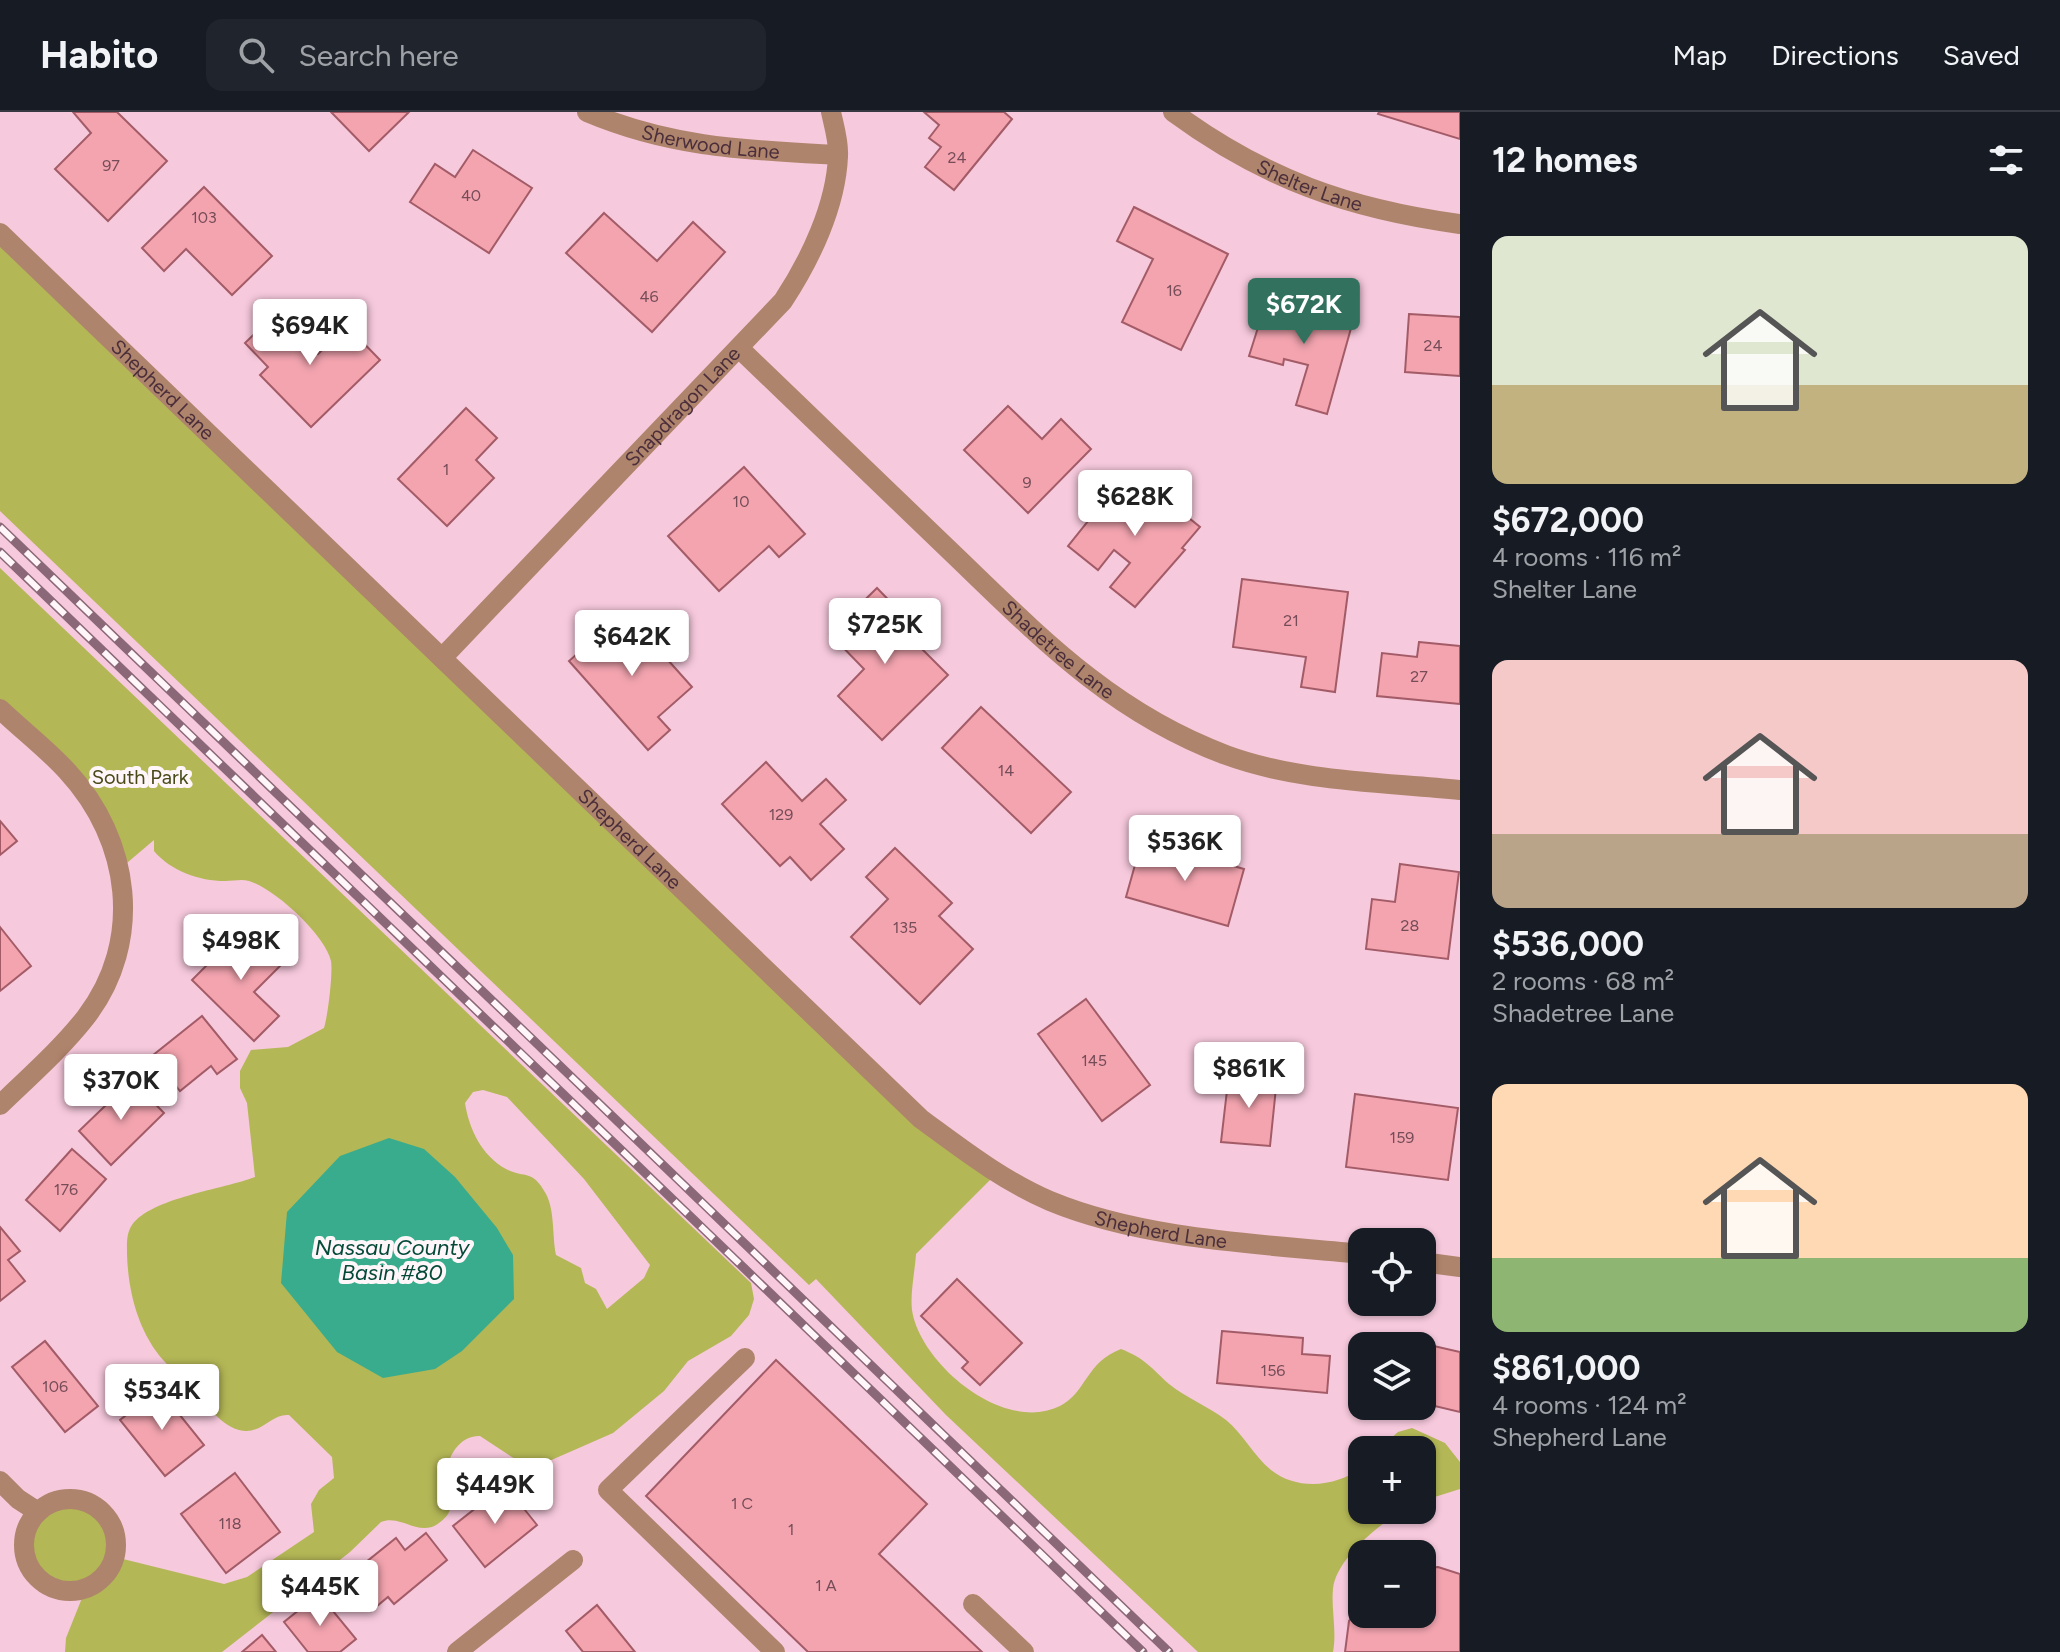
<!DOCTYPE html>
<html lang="en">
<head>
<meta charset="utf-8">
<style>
  :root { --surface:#171b24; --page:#20242c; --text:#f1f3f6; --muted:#9ea1a6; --line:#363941; --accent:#32715e }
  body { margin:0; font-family:Figtree,sans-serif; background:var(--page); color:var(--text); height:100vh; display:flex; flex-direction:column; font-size:30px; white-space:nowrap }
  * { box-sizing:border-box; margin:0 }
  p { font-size:26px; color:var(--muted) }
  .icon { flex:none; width:44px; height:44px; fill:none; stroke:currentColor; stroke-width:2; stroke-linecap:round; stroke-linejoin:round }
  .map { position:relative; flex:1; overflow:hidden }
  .panel { display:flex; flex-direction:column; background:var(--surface); width:600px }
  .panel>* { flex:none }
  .controls { position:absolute; left:1348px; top:1116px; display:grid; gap:16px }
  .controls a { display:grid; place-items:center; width:88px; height:88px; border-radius:16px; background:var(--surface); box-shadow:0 2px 6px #0004; font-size:40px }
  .price { position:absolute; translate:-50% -68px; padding:0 18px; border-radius:8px; background:#fff; color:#222; font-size:26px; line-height:52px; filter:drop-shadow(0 2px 4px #0008) }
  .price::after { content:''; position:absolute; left:50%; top:48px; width:24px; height:18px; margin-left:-12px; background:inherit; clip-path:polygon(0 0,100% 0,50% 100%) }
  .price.selected { background:var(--accent); color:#fff }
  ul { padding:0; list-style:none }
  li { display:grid; align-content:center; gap:16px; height:424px; padding:0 32px }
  li span { display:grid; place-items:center; height:248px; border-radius:16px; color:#555 }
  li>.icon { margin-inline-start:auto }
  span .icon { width:144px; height:144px; fill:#fffc; stroke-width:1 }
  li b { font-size:34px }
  h2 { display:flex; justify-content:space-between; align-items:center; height:96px; padding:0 32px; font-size:34px }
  header { display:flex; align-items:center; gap:48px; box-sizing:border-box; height:112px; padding:0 40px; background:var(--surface); border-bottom:2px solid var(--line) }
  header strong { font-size:38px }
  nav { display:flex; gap:44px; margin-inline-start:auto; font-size:28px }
  .search { width:560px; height:72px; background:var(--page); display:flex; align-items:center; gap:20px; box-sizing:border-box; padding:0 28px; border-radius:16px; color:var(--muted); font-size:30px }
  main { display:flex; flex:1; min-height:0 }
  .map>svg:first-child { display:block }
</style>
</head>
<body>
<header>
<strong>Habito</strong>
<div class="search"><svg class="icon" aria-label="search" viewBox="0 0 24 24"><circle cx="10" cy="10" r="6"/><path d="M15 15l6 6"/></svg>Search here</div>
<nav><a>Map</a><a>Directions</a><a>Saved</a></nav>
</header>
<main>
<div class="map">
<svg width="1460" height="1540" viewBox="0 0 1460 1540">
  <rect width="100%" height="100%" fill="#f6c9dc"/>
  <g fill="#b4b756" fill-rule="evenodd">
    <path d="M 0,121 L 993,1065 L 916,1142 C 915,1159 910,1181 912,1198 C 920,1252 1004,1322 1060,1294 C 1086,1281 1086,1250 1121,1237 C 1146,1247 1150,1255 1169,1272 C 1186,1286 1208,1294 1226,1308 C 1243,1322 1254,1344 1271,1358 C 1297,1379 1337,1375 1362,1355 L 1362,1398 L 1404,1398 C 1379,1412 1336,1447 1333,1477 C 1331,1498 1337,1519 1333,1540 L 1198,1540 L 946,1303 L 816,1167 L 809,1173 L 0,399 Z"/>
    <path d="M 0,456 L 751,1171 L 754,1187 L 749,1203 L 731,1224 L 688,1249 L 664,1279 L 613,1321 L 540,1353 L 515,1347 L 480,1324 C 459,1323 445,1347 447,1367 C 449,1385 458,1398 439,1411 C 419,1426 401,1402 381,1410 L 350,1440 L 222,1540 L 65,1540 L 66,1526 L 86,1476 C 65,1480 46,1478 32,1459 C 0,1394 124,1346 115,1445 L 224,1472 L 247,1465 L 314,1420 L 311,1392 L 319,1378 L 334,1366 L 332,1345 L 289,1303 C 271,1301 261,1324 239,1318 C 218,1312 205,1289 191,1274 C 182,1265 172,1258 164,1249 C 138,1220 128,1179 127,1142 C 127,1132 126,1122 132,1113 C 151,1086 224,1077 255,1065 L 247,991 L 240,976 L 240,959 L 251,938 L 288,935 L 324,916 C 328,903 333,861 331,849 C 325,823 275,777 249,769 C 242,767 233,769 225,769 C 199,769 171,759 154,739 L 154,728 L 121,756 L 104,711 L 0,597 ZM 483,978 L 507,985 L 584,1067 L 650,1153 L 644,1166 L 607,1197 L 596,1177 L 585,1171 L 581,1156 L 556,1143 C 552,1124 555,1099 546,1082 C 532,1056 524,1067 506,1057 C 482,1044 469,1017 465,991 L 473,980 Z"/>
    <path d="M 1412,1316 L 1445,1331 L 1460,1350 L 1460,1377 L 1422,1389 L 1422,1338 L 1378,1338 L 1398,1320 Z"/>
  </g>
  <path fill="#38ac8c" d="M 389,1026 L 424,1037 L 455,1065 L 497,1116 L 513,1143 L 514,1187 L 462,1239 L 435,1257 L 383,1266 L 337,1240 L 281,1171 L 287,1100 L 340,1044 Z"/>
  <g fill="#f3a4af" stroke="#a35c67" stroke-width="2">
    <path d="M 73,0 L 117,0 L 167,49 L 108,109 L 55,57 L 91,21 Z"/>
    <path d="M 331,0 L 409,0 L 369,39 Z"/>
    <path d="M 924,0 L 1004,0 L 1012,7 L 954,78 L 925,55 L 941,35 L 929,26 L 939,13 Z"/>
    <path d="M 1379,0 L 1460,0 L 1460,27 L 1378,2 Z"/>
    <path d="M 473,38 L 532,76 L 489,141 L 410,90 L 435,52 L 455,65 Z"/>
    <path d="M 204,75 L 272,144 L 232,183 L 186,137 L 164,159 L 142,136 Z"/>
    <path d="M 1134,95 L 1228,142 L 1181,238 L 1122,210 L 1153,147 L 1117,129 Z"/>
    <path d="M 604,101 L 657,149 L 693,110 L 725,140 L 652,220 L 566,141 Z"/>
    <path d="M 1282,179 L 1291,185 L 1292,194 L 1326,204 L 1331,200 L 1353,209 L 1327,302 L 1296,293 L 1308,253 L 1284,247 L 1283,253 L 1249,244 L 1267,187 L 1273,180 Z"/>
    <path d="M 277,200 L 318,242 L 347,214 L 380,248 L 311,315 L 260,263 L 268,255 L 245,231 Z"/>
    <path d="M 1409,202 L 1460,205 L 1460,264 L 1405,260 Z"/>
    <path d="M 1008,294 L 1042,327 L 1061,307 L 1091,337 L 1028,401 L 964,338 Z"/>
    <path d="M 466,296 L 497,326 L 476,348 L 494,366 L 447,414 L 398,367 Z"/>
    <path d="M 744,355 L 805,422 L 779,445 L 769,434 L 719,479 L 668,424 Z"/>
    <path d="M 1125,363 L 1159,390 L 1163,385 L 1200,415 L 1182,436 L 1185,438 L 1135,495 L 1110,475 L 1130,451 L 1114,438 L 1098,458 L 1068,434 Z"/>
    <path d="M 1242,467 L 1348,480 L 1335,580 L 1301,575 L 1306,545 L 1233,535 Z"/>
    <path d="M 877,476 L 904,504 L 896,511 L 948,563 L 882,628 L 838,584 L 864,557 L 830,522 Z"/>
    <path d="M 625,500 L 692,575 L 658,605 L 670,618 L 648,638 L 569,549 Z"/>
    <path d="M 1419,530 L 1460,534 L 1460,592 L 1377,584 L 1382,541 L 1417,545 Z"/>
    <path d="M 981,595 L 1071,680 L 1031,721 L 942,636 Z"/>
    <path d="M 766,650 L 802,689 L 826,667 L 846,688 L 820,712 L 844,737 L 811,768 L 790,745 L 780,754 L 722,692 Z"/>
    <path d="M 0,709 L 17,729 L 0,743 Z"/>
    <path d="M 1142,728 L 1244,757 L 1228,814 L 1126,785 Z"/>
    <path d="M 895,736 L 952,791 L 939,804 L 973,837 L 920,892 L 851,825 L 888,787 L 866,765 Z"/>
    <path d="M 1400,752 L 1459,760 L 1448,847 L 1366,837 L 1372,787 L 1395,790 Z"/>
    <path d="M 0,815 L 31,854 L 0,879 Z"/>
    <path d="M 245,815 L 282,852 L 254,880 L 279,904 L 254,929 L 192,868 Z"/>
    <path d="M 1086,887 L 1150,973 L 1102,1009 L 1038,922 Z"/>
    <path d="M 202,904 L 237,947 L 217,962 L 211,954 L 180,979 L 152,944 Z"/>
    <path d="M 1229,961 L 1277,966 L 1270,1034 L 1221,1030 Z"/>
    <path d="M 132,968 L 164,1001 L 111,1053 L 79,1019 Z"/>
    <path d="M 1355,982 L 1458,996 L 1448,1068 L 1346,1055 Z"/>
    <path d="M 72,1037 L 106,1067 L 60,1119 L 26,1088 Z"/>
    <path d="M 0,1115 L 20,1139 L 8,1148 L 25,1169 L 0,1189 Z"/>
    <path d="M 957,1167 L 1022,1231 L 980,1273 L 962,1256 L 968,1250 L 921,1204 Z"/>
    <path d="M 1222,1219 L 1303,1226 L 1302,1242 L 1330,1244 L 1327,1281 L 1217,1271 Z"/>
    <path d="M 45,1229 L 98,1294 L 65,1320 L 12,1255 Z"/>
    <path d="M 1412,1229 L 1460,1240 L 1460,1300 L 1422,1291 L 1422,1234 L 1410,1234 Z"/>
    <path d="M 776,1248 L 927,1392 L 879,1442 L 982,1540 L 808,1540 L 646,1384 Z"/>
    <path d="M 159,1277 L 204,1333 L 165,1364 L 120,1308 Z"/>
    <path d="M 235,1361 L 280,1420 L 226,1461 L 181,1402 Z"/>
    <path d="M 505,1373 L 537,1413 L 485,1455 L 453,1414 Z"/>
    <path d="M 426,1421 L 447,1448 L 394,1492 L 388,1485 L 371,1499 L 345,1467 L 396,1426 L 405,1438 Z"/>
    <path d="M 1438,1455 L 1460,1462 L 1460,1540 L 1345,1540 L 1349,1509 L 1362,1487 L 1362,1502 L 1422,1502 L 1422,1456 Z"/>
    <path d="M 319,1482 L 356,1527 L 340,1540 L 308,1540 L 284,1510 Z"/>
    <path d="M 597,1493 L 635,1540 L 583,1540 L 566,1519 Z"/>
    <path d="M 262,1523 L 276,1540 L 242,1540 Z"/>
  </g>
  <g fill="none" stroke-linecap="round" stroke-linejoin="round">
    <g stroke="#af846c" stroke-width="20">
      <path id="s1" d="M 587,0 C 672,36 747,38 838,43"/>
      <path id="s2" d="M 1173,0 C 1264,67 1349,97 1460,112"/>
      <path id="s3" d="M 0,121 L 921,1007 C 962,1037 1003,1069 1050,1089 C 1144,1128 1262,1132 1362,1142"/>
      <path id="s4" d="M 740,237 C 809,303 878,369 946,435 C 1035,520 1108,599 1226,643 C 1299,670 1384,670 1460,678"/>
      <path id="s5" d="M 442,546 L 783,189 C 810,148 836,94 838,44 C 839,30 834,14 831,0"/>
      <path d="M 0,597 C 22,618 47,637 67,659 C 131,728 144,829 86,905 C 61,937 29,965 0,993"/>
      <path d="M 1422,1150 L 1460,1155"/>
      <path d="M 745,1246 L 608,1378 L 775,1540"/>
      <path d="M 0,1369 L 18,1387 L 38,1400"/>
      <circle cx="70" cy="1433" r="46"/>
      <path d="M 973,1492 L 1024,1540"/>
      <path d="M 457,1540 L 573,1448"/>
    </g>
    <g stroke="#8b6877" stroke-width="9">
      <g id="rail">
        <path d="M 0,415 L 1169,1540"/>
        <path d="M 0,440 L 1143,1540"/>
      </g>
    </g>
    <use href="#rail" stroke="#fef6f9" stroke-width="6" stroke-dasharray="18" stroke-linecap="butt"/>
  </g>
  <g text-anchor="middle" stroke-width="8" stroke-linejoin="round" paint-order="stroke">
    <g font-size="16" fill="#754c58">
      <text x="957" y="51">24</text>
      <text x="111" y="59">97</text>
      <text x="471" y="89">40</text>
      <text x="204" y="111">103</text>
      <text x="1174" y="184">16</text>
      <text x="649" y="190">46</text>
      <text x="1433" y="239">24</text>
      <text x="446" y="363">1</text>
      <text x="1027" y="376">9</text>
      <text x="741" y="395">10</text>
      <text x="1291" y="514">21</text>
      <text x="1419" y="570">27</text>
      <text x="1006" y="664">14</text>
      <text x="781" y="708">129</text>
      <text x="1410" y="819">28</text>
      <text x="905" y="821">135</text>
      <text x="1094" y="954">145</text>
      <text x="1402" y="1031">159</text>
      <text x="66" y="1083">176</text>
      <text x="1273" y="1264">156</text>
      <text x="55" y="1280">106</text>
      <text x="742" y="1397">1 C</text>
      <text x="230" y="1417">118</text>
      <text x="791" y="1423">1</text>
      <text x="826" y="1479">1 A</text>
    </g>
    <g font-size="20" fill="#4b2e3b" stroke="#fef6f9">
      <text dy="7" stroke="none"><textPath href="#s1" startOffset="128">Sherwood Lane</textPath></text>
      <text dy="7" stroke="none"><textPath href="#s2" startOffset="156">Shelter Lane</textPath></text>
      <text dy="7" stroke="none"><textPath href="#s3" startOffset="226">Shepherd Lane</textPath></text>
      <text dy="7" stroke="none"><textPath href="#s5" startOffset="348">Snapdragon Lane</textPath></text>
      <text dy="7" stroke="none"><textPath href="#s4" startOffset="438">Shadetree Lane</textPath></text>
      <text dy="7" stroke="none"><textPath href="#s3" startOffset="874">Shepherd Lane</textPath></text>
      <text dy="7" stroke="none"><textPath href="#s3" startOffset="1546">Shepherd Lane</textPath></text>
    </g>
    <g font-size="20" fill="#484a19" stroke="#fef6f9">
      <text x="140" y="672">South Park</text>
    </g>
    <g font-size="22" font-style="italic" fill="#054939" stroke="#fef6f9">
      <text x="392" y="1143">Nassau County<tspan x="392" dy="25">Basin #80</tspan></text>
    </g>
  </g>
</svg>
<div class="controls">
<a><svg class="icon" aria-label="locate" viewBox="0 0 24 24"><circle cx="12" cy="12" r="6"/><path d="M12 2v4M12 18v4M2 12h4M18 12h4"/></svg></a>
<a><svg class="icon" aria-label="layers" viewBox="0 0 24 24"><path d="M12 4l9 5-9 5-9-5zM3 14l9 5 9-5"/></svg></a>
<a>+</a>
<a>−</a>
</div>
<b class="price selected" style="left:1304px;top:234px">$672K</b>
<b class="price" style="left:310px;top:255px">$694K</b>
<b class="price" style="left:1135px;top:426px">$628K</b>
<b class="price" style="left:885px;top:554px">$725K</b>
<b class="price" style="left:632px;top:566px">$642K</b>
<b class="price" style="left:1185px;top:771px">$536K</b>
<b class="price" style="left:241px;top:870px">$498K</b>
<b class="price" style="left:1249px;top:998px">$861K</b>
<b class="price" style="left:121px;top:1010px">$370K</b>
<b class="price" style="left:162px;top:1320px">$534K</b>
<b class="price" style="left:495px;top:1414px">$449K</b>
<b class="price" style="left:320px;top:1516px">$445K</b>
</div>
<section class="panel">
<h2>12 homes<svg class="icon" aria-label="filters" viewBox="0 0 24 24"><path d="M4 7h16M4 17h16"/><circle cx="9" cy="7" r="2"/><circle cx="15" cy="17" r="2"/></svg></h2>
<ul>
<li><span style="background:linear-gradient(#dfe7d0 60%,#c2b280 0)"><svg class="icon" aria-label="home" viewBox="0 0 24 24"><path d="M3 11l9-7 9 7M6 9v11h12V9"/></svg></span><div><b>$672,000</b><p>4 rooms · 116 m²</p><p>Shelter Lane</p></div></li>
<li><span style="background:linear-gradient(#f6c9c9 70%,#b9a48a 0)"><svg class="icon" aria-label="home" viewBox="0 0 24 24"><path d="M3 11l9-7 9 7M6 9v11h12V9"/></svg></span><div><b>$536,000</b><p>2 rooms · 68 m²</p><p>Shadetree Lane</p></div></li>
<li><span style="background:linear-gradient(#ffd9b3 70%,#8fb573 0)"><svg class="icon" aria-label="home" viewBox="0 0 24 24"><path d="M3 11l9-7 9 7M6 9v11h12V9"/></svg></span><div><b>$861,000</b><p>4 rooms · 124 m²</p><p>Shepherd Lane</p></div></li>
</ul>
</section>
</main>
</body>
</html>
